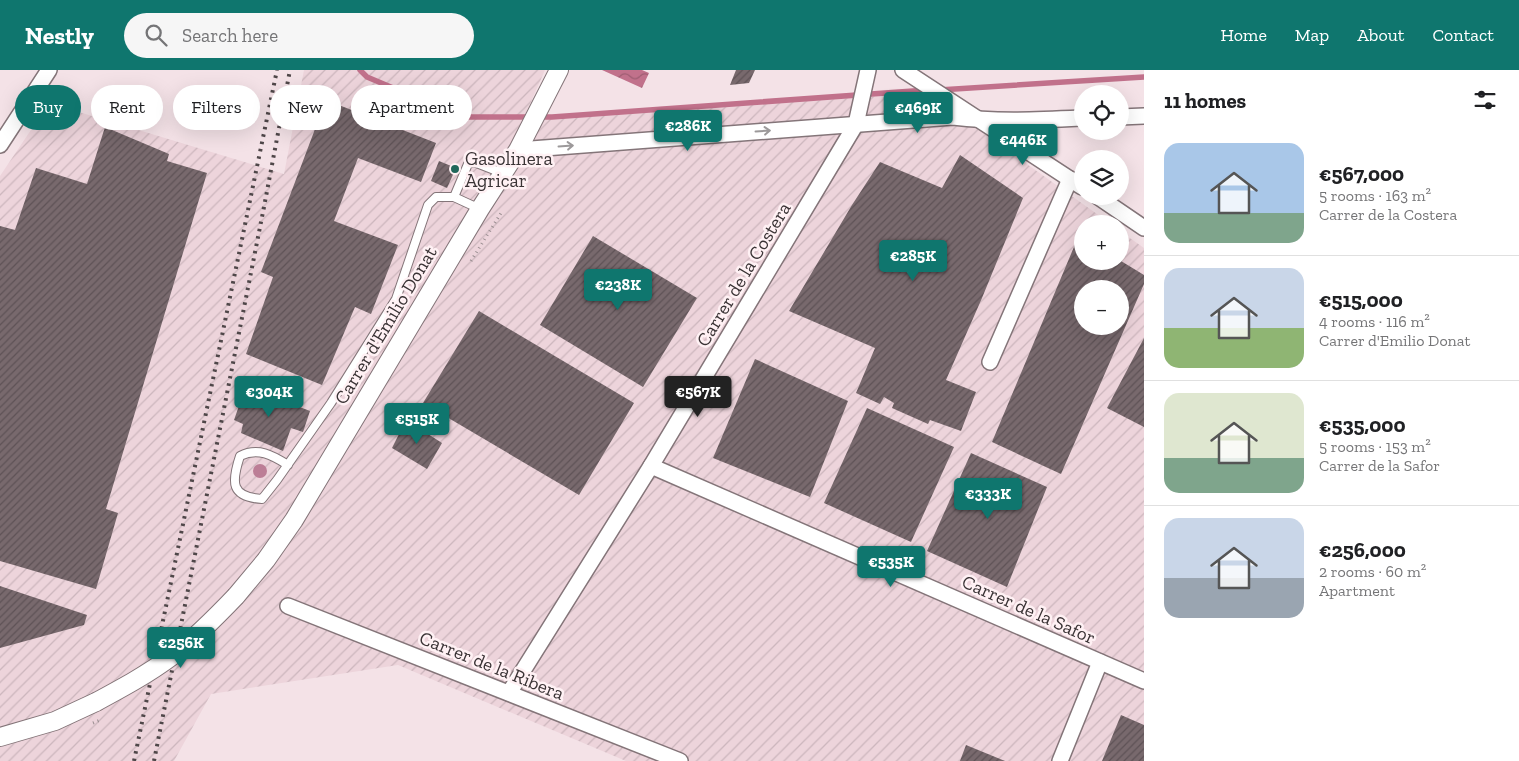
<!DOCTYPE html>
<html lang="en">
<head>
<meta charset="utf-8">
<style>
  :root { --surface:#fff; --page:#f6f6f6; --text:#202124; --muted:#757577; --line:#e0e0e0; --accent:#0f766e }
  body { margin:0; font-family:"Zilla Slab",serif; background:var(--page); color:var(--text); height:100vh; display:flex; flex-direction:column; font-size:19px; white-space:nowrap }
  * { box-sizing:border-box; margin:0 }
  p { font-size:16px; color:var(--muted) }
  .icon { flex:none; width:28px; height:28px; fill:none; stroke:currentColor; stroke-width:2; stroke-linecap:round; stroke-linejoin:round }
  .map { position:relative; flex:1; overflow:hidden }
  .drawer { display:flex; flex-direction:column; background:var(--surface); width:375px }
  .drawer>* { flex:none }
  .guide { position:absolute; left:15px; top:15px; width:475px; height:45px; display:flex; gap:10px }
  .buttons { position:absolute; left:1074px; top:15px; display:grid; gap:10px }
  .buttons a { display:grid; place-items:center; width:55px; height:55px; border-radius:50%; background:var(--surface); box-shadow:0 5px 20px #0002; font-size:25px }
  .price { position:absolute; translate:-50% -42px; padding:0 11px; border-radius:5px; background:var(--accent); color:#fff; font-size:16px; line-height:32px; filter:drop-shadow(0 1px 2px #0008) }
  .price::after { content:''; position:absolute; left:50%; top:30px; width:15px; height:11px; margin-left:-8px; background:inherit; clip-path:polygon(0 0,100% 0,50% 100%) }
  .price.on { background:#222; color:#fff }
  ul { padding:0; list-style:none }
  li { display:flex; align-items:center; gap:15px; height:125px; padding:0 20px }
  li+li { border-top:1px solid var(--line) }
  li span { display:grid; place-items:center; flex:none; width:140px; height:100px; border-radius:15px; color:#555 }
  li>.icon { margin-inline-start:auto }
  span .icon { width:60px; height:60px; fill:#fffc; stroke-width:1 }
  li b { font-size:21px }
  h2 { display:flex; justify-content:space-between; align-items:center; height:60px; padding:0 20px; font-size:21px }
  .chip { padding:0 18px; border-radius:22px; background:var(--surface); box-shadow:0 5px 20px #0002; font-size:18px; line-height:45px }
  .chip.on { background:var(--accent); color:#fff }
  header { display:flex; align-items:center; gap:30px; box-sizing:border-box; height:70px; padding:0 25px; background:var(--accent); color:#fff }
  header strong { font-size:24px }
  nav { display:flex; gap:28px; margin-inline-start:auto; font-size:18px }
  .search { width:350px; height:45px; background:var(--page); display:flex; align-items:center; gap:12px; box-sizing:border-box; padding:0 18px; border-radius:28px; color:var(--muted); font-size:19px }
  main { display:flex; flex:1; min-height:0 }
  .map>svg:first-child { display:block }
</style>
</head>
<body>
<header>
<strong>Nestly</strong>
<div class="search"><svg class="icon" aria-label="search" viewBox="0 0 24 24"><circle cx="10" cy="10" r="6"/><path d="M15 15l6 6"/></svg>Search here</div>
<nav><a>Home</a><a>Map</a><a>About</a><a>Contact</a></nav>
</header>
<main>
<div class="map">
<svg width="1144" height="691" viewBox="0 0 1144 691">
  <defs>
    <pattern id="industrial-furrows" width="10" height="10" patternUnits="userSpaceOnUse" patternTransform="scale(1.25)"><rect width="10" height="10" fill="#edd4db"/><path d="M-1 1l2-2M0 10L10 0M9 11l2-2" fill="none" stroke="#ccb6bd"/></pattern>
    <pattern id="water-waves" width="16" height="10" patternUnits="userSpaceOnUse" patternTransform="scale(1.25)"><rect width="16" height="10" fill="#c1718b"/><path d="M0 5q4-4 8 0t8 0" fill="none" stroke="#9e5d72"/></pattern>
    <pattern id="building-hatch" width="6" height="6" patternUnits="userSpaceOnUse" patternTransform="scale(1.25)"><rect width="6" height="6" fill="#78696d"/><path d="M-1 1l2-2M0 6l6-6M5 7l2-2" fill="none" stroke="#5e5256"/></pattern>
  </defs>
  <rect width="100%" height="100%" fill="#f4e2e7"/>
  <path fill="url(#industrial-furrows)" fill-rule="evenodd" d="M 304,0 L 545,0 L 523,50 L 927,23 L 1111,154 L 1082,154 L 1082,191 L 1120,191 L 1120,161 L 1144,178 L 1144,691 L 626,691 L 398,595 L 211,624 L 174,691 L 0,691 L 0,106 L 49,33 L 284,104 ZM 1082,219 L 1120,219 L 1120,256 L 1082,256 Z"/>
  <path fill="url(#water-waves)" d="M 602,0 L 642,0 L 649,3 L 642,18 Z"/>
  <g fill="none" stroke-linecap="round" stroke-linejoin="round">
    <g stroke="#c1718b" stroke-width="5.5">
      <path d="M 360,0 L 367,7 L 462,47 L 552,47 L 927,20"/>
      <path d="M 939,20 L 1144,7"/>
    </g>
  </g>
  <g fill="url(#building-hatch)" fill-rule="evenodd">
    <path d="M 736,0 L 755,0 L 749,13 L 730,15 Z"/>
    <path d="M 326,30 L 436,73 L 421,112 L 358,88 L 334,151 L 398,175 L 371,244 L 355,237 L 322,315 L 246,284 L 273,207 L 261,202 Z"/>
    <path d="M 105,57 L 169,84 L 167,91 L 207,103 L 106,439 L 118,443 L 96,519 L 0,491 L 0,156 L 15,160 L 36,98 L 87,114 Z"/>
    <path d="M 960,85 L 1023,128 L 982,228 L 946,310 L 976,322 L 961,361 L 930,350 L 928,354 L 892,338 L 894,333 L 884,327 L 880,334 L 856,323 L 875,278 L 789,241 L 852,135 L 880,92 L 942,118 Z"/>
    <path d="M 439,91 L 456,98 L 447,118 L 431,111 Z"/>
    <path d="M 1079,165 L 1082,168 L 1082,191 L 1121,191 L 1144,205 L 1144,214 L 1061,404 L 992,372 ZM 1082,219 L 1120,219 L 1120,256 L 1082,256 Z"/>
    <path d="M 593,166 L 697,228 L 643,317 L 540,255 Z"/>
    <path d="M 479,241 L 634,333 L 579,425 L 423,333 Z"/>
    <path d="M 1144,268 L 1144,357 L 1107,338 Z"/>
    <path d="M 755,289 L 848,331 L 810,427 L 713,388 Z"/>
    <path d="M 246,316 L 310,341 L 303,362 L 291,358 L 283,381 L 241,363 L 243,354 L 234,350 Z"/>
    <path d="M 867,338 L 954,377 L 911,472 L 824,433 Z"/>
    <path d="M 406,350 L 442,373 L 427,399 L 392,378 Z"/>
    <path d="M 971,383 L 1047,417 L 1007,517 L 927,481 Z"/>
    <path d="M 0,516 L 87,545 L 84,555 L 0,578 Z"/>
    <path d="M 1121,645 L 1144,655 L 1144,691 L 1102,691 Z"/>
    <path d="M 966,675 L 1005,691 L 960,691 Z"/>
  </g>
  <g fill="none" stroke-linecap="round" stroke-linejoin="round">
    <g stroke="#847579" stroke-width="10">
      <g id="service">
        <path d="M 454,127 L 468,94 L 474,92 L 502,103"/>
        <path d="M 288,395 C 272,385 258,377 240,386 C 231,413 231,427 262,429 L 277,410 L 331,333 L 396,229 L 428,135 L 436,127 L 454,127 L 480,139"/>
      </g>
    </g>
    <g stroke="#847579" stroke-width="18">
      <g id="minor">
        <path d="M 903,0 L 1082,117"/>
        <path d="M 1120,47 L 1144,46"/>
        <path d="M 0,75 L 49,0"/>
        <path d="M 518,80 L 953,47 C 997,52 1039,50 1082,48"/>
        <path d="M 1097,126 L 1144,158"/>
        <path d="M 990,292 L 1070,109"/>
        <path d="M 651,396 L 1144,611"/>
        <path d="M 288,536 L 680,691"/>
        <path d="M 509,623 L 651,396 L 856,54 L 868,0"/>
        <path d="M 1060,691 L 1100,592"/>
      </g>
    </g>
    <g stroke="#847579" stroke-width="20">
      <g id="tertiary">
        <path d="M 236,526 L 266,490 L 294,450 L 480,139 L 518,80 L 559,0"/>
        <path d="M 0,667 L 55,651 L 96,632"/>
      </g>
    </g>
    <path stroke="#998d90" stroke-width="3" stroke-dasharray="1 4" stroke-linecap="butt" d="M 471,191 L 501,143"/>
    <use href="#service" stroke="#fff" stroke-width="8"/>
    <use href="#minor" stroke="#fff" stroke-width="15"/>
    <use href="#tertiary" stroke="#fff" stroke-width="18"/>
    <g stroke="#4f4749" stroke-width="4" stroke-dasharray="2.5 5" stroke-linecap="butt">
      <path d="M 134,691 L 277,0"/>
      <path d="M 154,691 L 264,137 L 290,0"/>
    </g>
    <g stroke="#847579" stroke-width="20" stroke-linecap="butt">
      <path id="tertiary-bridge" d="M 96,632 C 122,618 148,604 172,586 C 195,568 216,547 236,526"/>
    </g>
    <path stroke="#998d90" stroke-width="3" stroke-dasharray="1 4" stroke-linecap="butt" d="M 93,653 L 100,650"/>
    <use href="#tertiary-bridge" stroke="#fff" stroke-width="18"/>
  </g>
  <circle fill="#bc7e96" cx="260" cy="401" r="7"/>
  <defs><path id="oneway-shaft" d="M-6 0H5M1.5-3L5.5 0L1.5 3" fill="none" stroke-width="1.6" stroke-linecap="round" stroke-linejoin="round" transform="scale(1.25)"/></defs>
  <g stroke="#9c999a">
    <use href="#oneway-shaft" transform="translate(763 61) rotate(-4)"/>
    <use href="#oneway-shaft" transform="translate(566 76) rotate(-4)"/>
  </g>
  <circle fill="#20665a" stroke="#fff1f4" stroke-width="2" cx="455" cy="99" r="5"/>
  <g text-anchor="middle" stroke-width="5" stroke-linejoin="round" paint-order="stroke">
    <g font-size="19" fill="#3a3335" stroke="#fff1f4" text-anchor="start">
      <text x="465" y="95">Gasolinera<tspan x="465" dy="22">Agricar</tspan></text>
    </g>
    <g font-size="19" fill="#3a3335" stroke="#fff1f4">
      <text transform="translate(743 204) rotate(-59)" y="7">Carrer de la Costera</text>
      <text transform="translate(385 255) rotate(-59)" y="7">Carrer d'Emilio Donat</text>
      <text transform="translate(1029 539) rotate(24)" y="7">Carrer de la Safor</text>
      <text transform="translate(492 595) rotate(22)" y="7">Carrer de la Ribera</text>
    </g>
  </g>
</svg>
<div class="buttons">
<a><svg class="icon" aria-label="locate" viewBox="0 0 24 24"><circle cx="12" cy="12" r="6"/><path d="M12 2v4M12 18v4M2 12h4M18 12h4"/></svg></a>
<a><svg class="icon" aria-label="layers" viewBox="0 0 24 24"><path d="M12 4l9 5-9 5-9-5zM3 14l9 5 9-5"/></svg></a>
<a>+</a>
<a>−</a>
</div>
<b class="price" style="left:918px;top:64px">€469K</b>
<b class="price" style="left:688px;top:82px">€286K</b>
<b class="price" style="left:1023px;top:96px">€446K</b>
<b class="price" style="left:913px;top:212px">€285K</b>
<b class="price" style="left:618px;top:241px">€238K</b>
<b class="price" style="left:269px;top:348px">€304K</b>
<b class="price on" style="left:698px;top:348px">€567K</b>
<b class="price" style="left:417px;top:375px">€515K</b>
<b class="price" style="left:988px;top:450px">€333K</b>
<b class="price" style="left:891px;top:518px">€535K</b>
<b class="price" style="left:181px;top:599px">€256K</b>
<div class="guide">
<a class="chip on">Buy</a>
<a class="chip">Rent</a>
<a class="chip">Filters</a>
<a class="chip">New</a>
<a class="chip">Apartment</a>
</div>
</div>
<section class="drawer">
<h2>11 homes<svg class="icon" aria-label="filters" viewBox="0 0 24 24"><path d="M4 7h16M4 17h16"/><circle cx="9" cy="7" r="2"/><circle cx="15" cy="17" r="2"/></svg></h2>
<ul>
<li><span style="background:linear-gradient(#a9c7e8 70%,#7fa58c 0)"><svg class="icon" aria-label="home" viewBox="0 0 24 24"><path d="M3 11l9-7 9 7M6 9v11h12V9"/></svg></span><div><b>€567,000</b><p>5 rooms · 163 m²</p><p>Carrer de la Costera</p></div></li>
<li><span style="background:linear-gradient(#c9d6e8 60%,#8fb573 0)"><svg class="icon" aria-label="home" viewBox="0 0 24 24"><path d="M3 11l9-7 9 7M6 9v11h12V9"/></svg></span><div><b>€515,000</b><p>4 rooms · 116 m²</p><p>Carrer d'Emilio Donat</p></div></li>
<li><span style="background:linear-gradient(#dfe7d0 65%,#7fa58c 0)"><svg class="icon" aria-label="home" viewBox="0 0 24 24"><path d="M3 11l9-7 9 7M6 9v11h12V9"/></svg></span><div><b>€535,000</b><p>5 rooms · 153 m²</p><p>Carrer de la Safor</p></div></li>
<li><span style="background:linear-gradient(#c9d6e8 60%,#9aa5b1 0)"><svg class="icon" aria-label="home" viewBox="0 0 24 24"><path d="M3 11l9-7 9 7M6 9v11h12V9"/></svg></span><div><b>€256,000</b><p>2 rooms · 60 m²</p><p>Apartment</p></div></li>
</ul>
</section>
</main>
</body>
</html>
